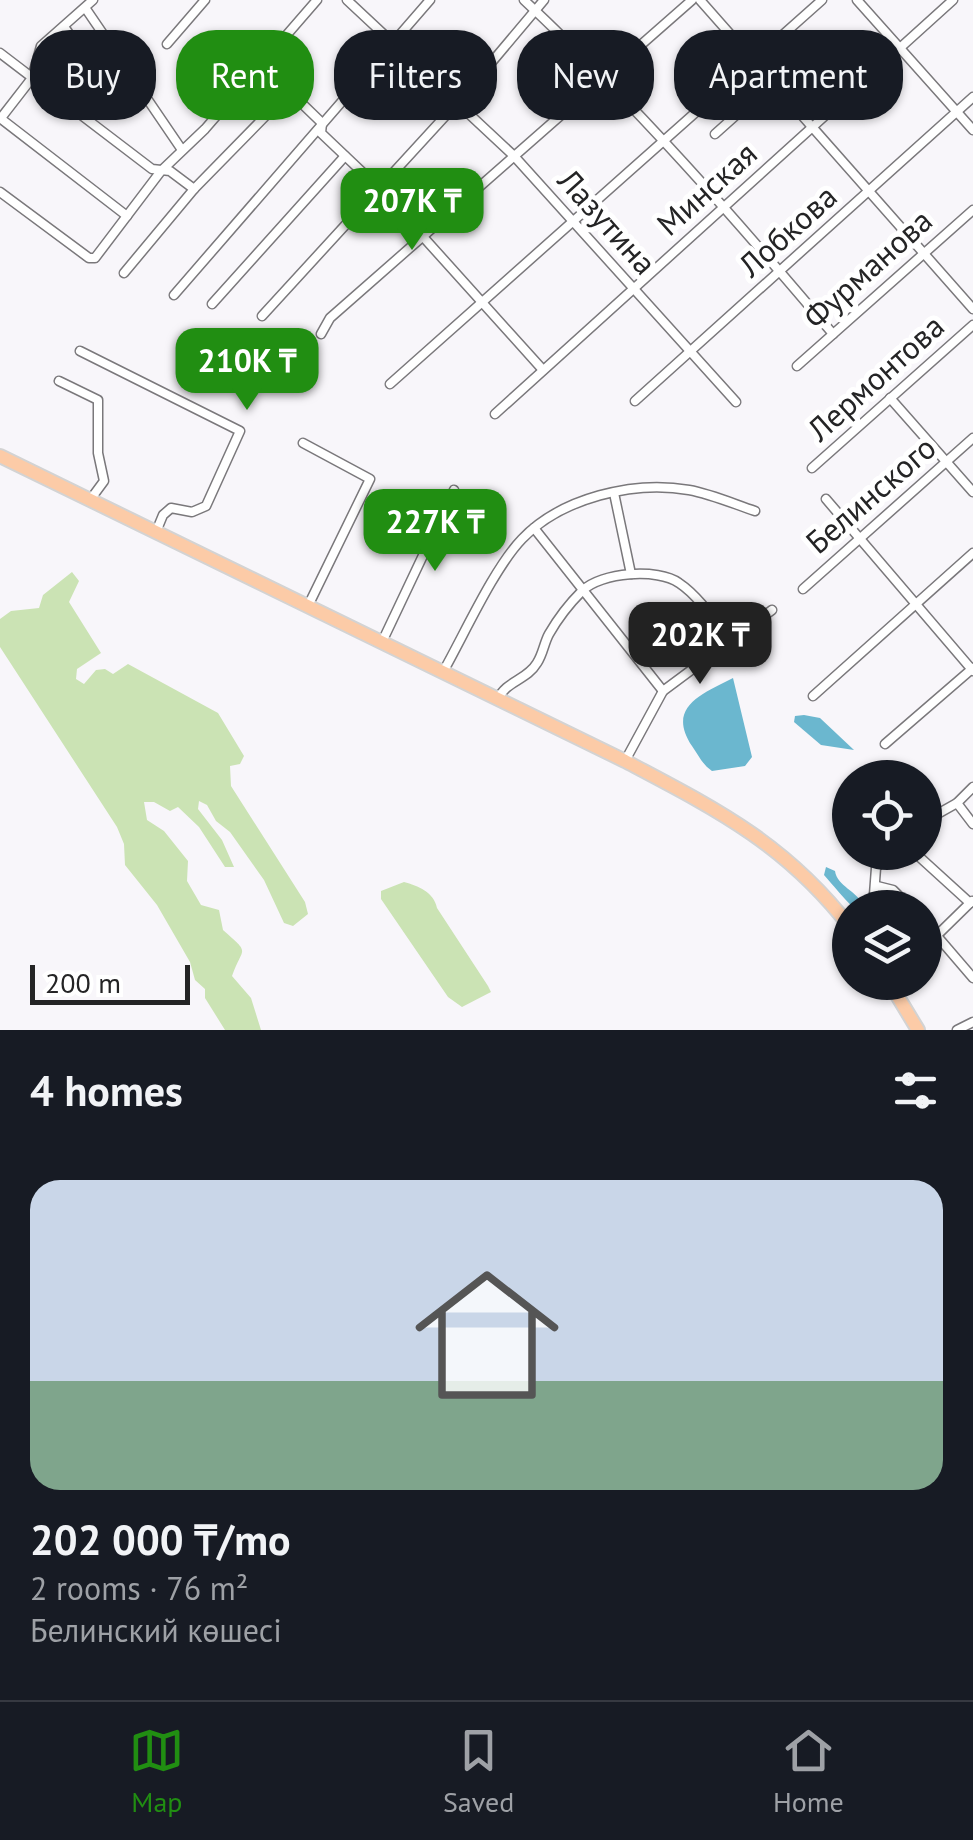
<!DOCTYPE html>
<html lang="en">
<head>
<meta charset="utf-8">
<style>
  :root { --surface:#171b24; --page:#242831; --text:#f1f3f6; --muted:#9ea1a6; --line:#363941; --accent:#218e12 }
  body { margin:0; font-family:"PT Sans",sans-serif; background:var(--page); color:var(--text); height:100vh; display:flex; flex-direction:column; font-size:38px; white-space:nowrap }
  * { box-sizing:border-box; margin:0 }
  p { font-size:32px; color:var(--muted) }
  .icon { flex:none; width:55px; height:55px; fill:none; stroke:currentColor; stroke-width:2; stroke-linecap:round; stroke-linejoin:round }
  .map { position:relative; height:1030px; overflow:hidden }
  .panel { display:flex; flex-direction:column; background:var(--surface); flex:1 }
  .panel>* { flex:none }
  .top-card { position:absolute; left:30px; top:30px; width:915px; height:90px; display:flex; gap:20px }
  .controls { position:absolute; left:832px; top:760px; display:grid; gap:20px }
  .controls a { display:grid; place-items:center; width:110px; height:110px; border-radius:50%; background:var(--surface); box-shadow:0 2px 8px #0004; font-size:50px }
  .scale { position:absolute; left:30px; bottom:25px; width:160px; box-sizing:border-box; padding-left:10px; border:5px solid #242425; border-top:0; font-size:28px; line-height:35px; white-space:nowrap; color:#242425; -webkit-text-stroke:8px #fff; paint-order:stroke }
  .price { position:absolute; translate:-50% -85px; padding:0 22px; border-radius:20px; background:var(--accent); color:#fff; font-size:32px; line-height:65px; filter:drop-shadow(0 2px 5px #0008) }
  .price::after { content:''; position:absolute; left:50%; top:60px; width:30px; height:22px; margin-left:-15px; background:inherit; clip-path:polygon(0 0,100% 0,50% 100%) }
  .price.on { background:#222; color:#fff }
  ul { padding:0; list-style:none }
  li { display:grid; align-content:center; gap:20px; height:530px; padding:0 30px }
  li+li { border-top:2px solid var(--line) }
  li span { display:grid; place-items:center; height:310px; border-radius:30px; color:#555 }
  li>.icon { margin-inline-start:auto }
  span .icon { width:180px; height:180px; fill:#fffc; stroke-width:1 }
  li b { font-size:42px }
  h2 { display:flex; justify-content:space-between; align-items:center; height:120px; padding:0 30px; font-size:42px }
  .chip { padding:0 35px; border-radius:40px; background:var(--surface); box-shadow:0 2px 8px #0004; font-size:35px; line-height:90px }
  .chip.on { background:var(--accent); color:#fff }
  .tabs { display:flex; justify-content:space-around; align-items:center; height:140px; border-top:2px solid var(--line); background:var(--surface); font-size:28px; color:var(--muted) }
  .tabs a { display:grid; justify-items:center; gap:5px }
  .tabs .on { color:var(--accent) }
  .map>svg:first-child { display:block }
</style>
</head>
<body>
<div class="map">
<svg width="973" height="1030" viewBox="0 0 973 1030">
  <rect width="100%" height="100%" fill="#f8f6fa"/>
  <g fill="#cbe3b4">
    <path d="M 72,572 L 79,581 L 69,602 L 101,653 L 77,669 L 76,679 L 84,684 L 96,670 L 105,669 L 113,674 L 128,664 L 218,713 L 244,756 L 240,764 L 230,766 L 231,786 L 305,902 L 308,914 L 293,926 L 284,923 L 264,880 L 230,832 L 216,821 L 207,805 L 199,801 L 198,809 L 222,840 L 234,867 L 225,867 L 199,827 L 178,807 L 170,811 L 154,802 L 144,802 L 147,820 L 164,831 L 188,861 L 187,881 L 201,905 L 219,910 L 223,930 C 251,955 243,945 232,976 L 251,998 L 261,1030 L 225,1030 L 205,998 L 205,989 L 195,980 L 190,962 L 157,905 L 125,865 L 124,844 L 117,827 L 0,647 L 0,619 L 11,611 L 39,608 L 43,595 Z"/>
    <path d="M 404,882 C 418,886 434,892 437,908 L 488,986 L 491,992 L 462,1007 L 448,997 L 381,899 L 381,891 Z"/>
  </g>
  <g fill="#6bb7cf">
    <path d="M 733,678 L 752,757 L 745,766 L 712,771 C 702,764 699,756 692,746 C 666,707 702,694 733,678 Z"/>
    <path d="M 804,715 L 820,718 L 854,750 L 821,745 L 794,722 L 795,716 Z"/>
    <path d="M 826,867 L 835,871 C 837,886 857,891 863,905 L 853,907 C 843,898 834,886 824,875 Z"/>
  </g>
  <g fill="none" stroke-linecap="round" stroke-linejoin="round">
    <g stroke="#7a787b" stroke-width="11">
      <g id="minor">
        <path d="M 347,0 L 514,156 L 736,402"/>
        <path d="M 524,0 C 635,104 735,218 833,334"/>
        <path d="M 700,0 L 973,309"/>
        <path d="M 857,0 L 973,130"/>
        <path d="M 86,9 L 182,150"/>
        <path d="M 65,28 L 92,67"/>
        <path d="M 167,44 L 205,0"/>
        <path d="M 0,53 L 152,169 L 170,171 L 194,189"/>
        <path d="M 261,64 L 322,123 L 321,133 L 380,189 L 543,370"/>
        <path d="M 0,118 L 127,216"/>
        <path d="M 1,118 L 32,78 L 41,46 L 93,0"/>
        <path d="M 715,134 L 773,82"/>
        <path d="M 0,192 L 89,258 L 95,258 L 161,171 L 205,129 L 317,0"/>
        <path d="M 124,273 L 194,189 L 290,91"/>
        <path d="M 174,295 L 430,0"/>
        <path d="M 212,304 L 345,156"/>
        <path d="M 262,316 L 459,101 L 544,0"/>
        <path d="M 321,334 L 330,318 L 692,0"/>
        <path d="M 80,351 L 240,431 L 206,506 L 192,512 L 171,508 L 163,515 L 156,532"/>
        <path d="M 797,366 L 973,210"/>
        <path d="M 59,381 L 98,400 L 98,453 L 104,481 L 90,500"/>
        <path d="M 390,384 L 822,0"/>
        <path d="M 890,398 L 973,492"/>
        <path d="M 635,401 L 973,97"/>
        <path d="M 495,414 L 953,0"/>
        <path d="M 303,443 L 370,479 L 308,606"/>
        <path d="M 812,468 L 973,325"/>
        <path d="M 614,493 L 631,574"/>
        <path d="M 826,499 L 973,671"/>
        <path d="M 534,528 L 663,691"/>
        <path d="M 803,589 L 973,438"/>
        <path d="M 382,642 L 454,490"/>
        <path d="M 443,672 C 464,635 494,568 522,539 C 561,498 634,480 689,490 C 711,494 734,504 755,511"/>
        <path d="M 813,696 L 973,553"/>
        <path d="M 498,699 C 506,681 527,680 537,663 C 543,654 544,643 549,634 C 557,620 571,602 582,591 C 601,572 658,568 679,583 C 700,597 715,622 730,642"/>
        <path d="M 885,744 L 973,668"/>
        <path d="M 625,761 L 663,691 L 772,610"/>
        <path d="M 957,803 L 973,824"/>
        <path d="M 925,821 L 957,803 L 973,787"/>
        <path d="M 914,852 L 970,903"/>
        <path d="M 877,886 L 893,890 L 911,908"/>
        <path d="M 873,908 L 876,868 L 890,852"/>
        <path d="M 925,922 L 973,978"/>
        <path d="M 925,947 L 972,901"/>
        <path d="M 957,1030 L 973,1022"/>
      </g>
    </g>
    <g stroke="#d3d3d3" stroke-width="16">
      <g id="highway">
        <path d="M 0,456 L 625,761 C 716,809 786,844 850,927"/>
        <path d="M 889,982 L 918,1030"/>
      </g>
    </g>
    <use href="#minor" stroke="#fff" stroke-width="8"/>
    <use href="#highway" stroke="#fccba7" stroke-width="12"/>
  </g>
  <g text-anchor="middle" stroke-width="10" stroke-linejoin="round" paint-order="stroke">
    <g font-size="32" fill="#242425" stroke="#fff">
      <text transform="translate(707 189) rotate(-42)" y="11">Минская</text>
      <text transform="translate(607 222) rotate(48)" y="11">Лазутина</text>
      <text transform="translate(788 231) rotate(-42)" y="11">Лобкова</text>
      <text transform="translate(868 269) rotate(-42)" y="11">Фурманова</text>
      <text transform="translate(876 378) rotate(-42)" y="11">Лермонтова</text>
      <text transform="translate(871 495) rotate(-41)" y="11">Белинского</text>
    </g>
  </g>
</svg>
<div class="controls">
<a><svg class="icon" aria-label="locate" viewBox="0 0 24 24"><circle cx="12" cy="12" r="6"/><path d="M12 2v4M12 18v4M2 12h4M18 12h4"/></svg></a>
<a><svg class="icon" aria-label="layers" viewBox="0 0 24 24"><path d="M12 4l9 5-9 5-9-5zM3 14l9 5 9-5"/></svg></a>
</div>
<div class="scale">200 m</div>
<b class="price" style="left:412px;top:253px">207K ₸</b>
<b class="price" style="left:247px;top:413px">210K ₸</b>
<b class="price" style="left:435px;top:574px">227K ₸</b>
<b class="price on" style="left:700px;top:687px">202K ₸</b>
<div class="top-card">
<a class="chip">Buy</a>
<a class="chip on">Rent</a>
<a class="chip">Filters</a>
<a class="chip">New</a>
<a class="chip">Apartment</a>
</div>
</div>
<section class="panel">
<h2>4 homes<svg class="icon" aria-label="filters" viewBox="0 0 24 24"><path d="M4 7h16M4 17h16"/><circle cx="9" cy="7" r="2"/><circle cx="15" cy="17" r="2"/></svg></h2>
<ul>
<li><span style="background:linear-gradient(#c9d6e8 65%,#7fa58c 0)"><svg class="icon" aria-label="home" viewBox="0 0 24 24"><path d="M3 11l9-7 9 7M6 9v11h12V9"/></svg></span><div><b>202 000 ₸/mo</b><p>2 rooms · 76 m²</p><p>Белинский көшесі</p></div></li>
</ul>
</section>
<nav class="tabs">
<a class="on"><svg class="icon" aria-label="map" viewBox="0 0 24 24"><path d="M3 6l6-2 6 2 6-2v14l-6 2-6-2-6 2zM9 4v14M15 6v14"/></svg>Map</a>
<a><svg class="icon" aria-label="saved" viewBox="0 0 24 24"><path d="M7 4h10v16l-5-4-5 4z"/></svg>Saved</a>
<a><svg class="icon" aria-label="home" viewBox="0 0 24 24"><path d="M3 11l9-7 9 7M6 9v11h12V9"/></svg>Home</a>
</nav>
</body>
</html>
